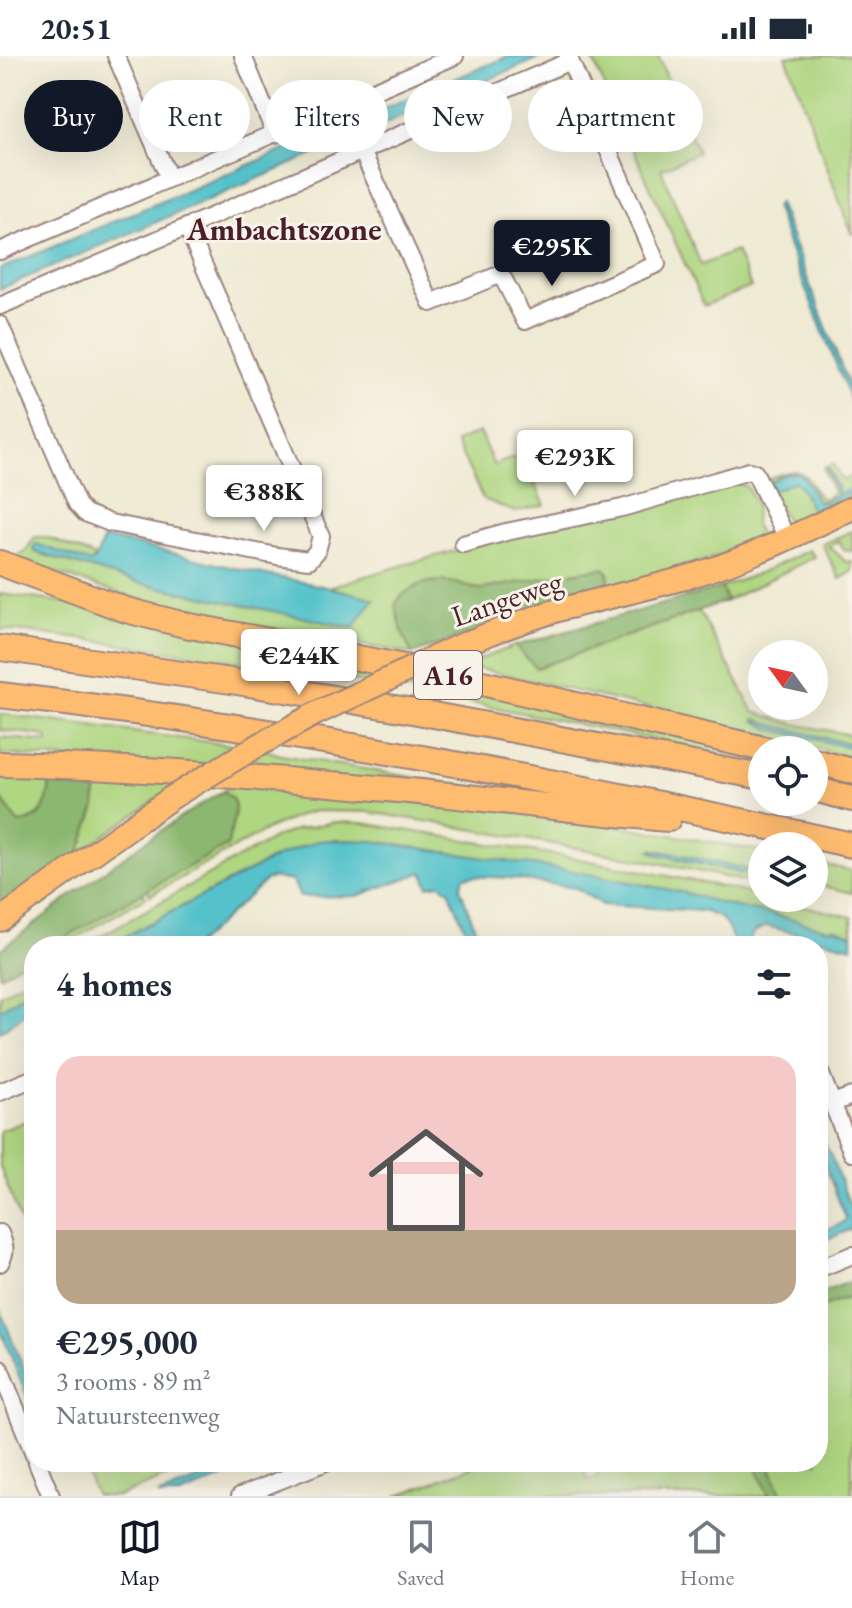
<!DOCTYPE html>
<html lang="en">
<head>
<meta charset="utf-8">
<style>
  :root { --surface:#fff; --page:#f2f2f3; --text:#1f2937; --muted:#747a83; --line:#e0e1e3; --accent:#111827 }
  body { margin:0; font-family:"EB Garamond",serif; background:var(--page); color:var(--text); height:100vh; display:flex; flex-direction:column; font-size:30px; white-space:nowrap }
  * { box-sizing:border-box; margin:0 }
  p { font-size:26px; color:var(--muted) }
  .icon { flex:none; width:44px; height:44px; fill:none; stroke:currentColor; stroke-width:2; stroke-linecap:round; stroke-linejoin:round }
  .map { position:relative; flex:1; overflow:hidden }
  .sheet { position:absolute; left:24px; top:880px; width:804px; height:536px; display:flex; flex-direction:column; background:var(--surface); border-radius:32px; box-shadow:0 8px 32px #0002 }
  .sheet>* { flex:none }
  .guide { position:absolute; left:24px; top:24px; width:804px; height:72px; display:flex; gap:16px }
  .needle { width:52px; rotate:303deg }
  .controls { position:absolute; left:748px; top:584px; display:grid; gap:16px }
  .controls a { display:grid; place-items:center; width:80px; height:80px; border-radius:50%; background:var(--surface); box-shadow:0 8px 32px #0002; font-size:40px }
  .price { position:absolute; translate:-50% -68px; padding:0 18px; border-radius:8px; background:#fff; color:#222; font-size:26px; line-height:52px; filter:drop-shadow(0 2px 4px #0008) }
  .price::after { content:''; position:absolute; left:50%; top:48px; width:24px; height:18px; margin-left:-12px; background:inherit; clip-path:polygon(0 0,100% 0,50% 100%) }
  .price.selected { background:var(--accent); color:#fff }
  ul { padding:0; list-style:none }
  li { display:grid; align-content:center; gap:16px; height:424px; padding:0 32px }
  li+li { border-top:2px solid var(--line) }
  li span { display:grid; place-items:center; height:248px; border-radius:24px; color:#555 }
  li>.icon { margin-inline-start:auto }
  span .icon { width:144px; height:144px; fill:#fffc; stroke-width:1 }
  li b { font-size:34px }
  h2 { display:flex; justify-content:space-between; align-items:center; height:96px; padding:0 32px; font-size:34px }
  .tag { padding:0 28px; border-radius:36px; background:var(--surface); box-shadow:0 8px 32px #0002; font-size:28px; line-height:72px }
  .tag.selected { background:var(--accent); color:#fff }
  .status { display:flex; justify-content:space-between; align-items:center; height:56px; padding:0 40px; background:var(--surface); direction:ltr }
  .status svg { height:22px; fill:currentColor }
  .dock { display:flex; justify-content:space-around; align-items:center; height:112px; border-top:2px solid var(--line); background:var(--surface); font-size:22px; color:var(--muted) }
  .dock a { display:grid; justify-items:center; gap:4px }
  .dock .selected { color:var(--accent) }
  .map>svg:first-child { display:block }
</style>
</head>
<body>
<div class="status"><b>20:51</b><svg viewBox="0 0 49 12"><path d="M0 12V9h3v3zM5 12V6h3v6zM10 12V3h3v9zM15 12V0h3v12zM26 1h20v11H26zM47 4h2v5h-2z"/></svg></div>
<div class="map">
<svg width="852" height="1440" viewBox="0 0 852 1440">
  <rect width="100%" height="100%" fill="#f7f3e8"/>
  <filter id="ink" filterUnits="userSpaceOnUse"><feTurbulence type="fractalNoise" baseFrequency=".0125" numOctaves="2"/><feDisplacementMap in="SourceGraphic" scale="16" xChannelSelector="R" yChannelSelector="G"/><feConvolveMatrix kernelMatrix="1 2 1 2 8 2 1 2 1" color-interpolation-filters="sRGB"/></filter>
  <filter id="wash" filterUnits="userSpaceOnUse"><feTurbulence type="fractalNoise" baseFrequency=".006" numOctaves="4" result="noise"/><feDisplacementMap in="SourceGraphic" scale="32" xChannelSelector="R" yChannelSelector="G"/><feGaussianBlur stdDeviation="1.8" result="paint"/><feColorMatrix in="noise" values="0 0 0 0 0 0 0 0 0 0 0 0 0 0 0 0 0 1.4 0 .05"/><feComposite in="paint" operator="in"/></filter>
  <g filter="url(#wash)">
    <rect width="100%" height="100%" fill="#efead3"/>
    <g fill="#afd681" stroke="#7c7a56" stroke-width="2">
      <path d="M 591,0 L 658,0 L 698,96 L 661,113 L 701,209 L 736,195 L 751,231 L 704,250 Z"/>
      <path d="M 786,0 L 852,0 L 852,179 Z"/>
      <path d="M 479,376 L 494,409 L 521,399 L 545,449 L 515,456 L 483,443 L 456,386 Z"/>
      <path d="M 833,408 L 842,425 L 852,420 L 852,432 L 840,438 L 828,412 L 826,413 L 837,437 L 837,440 C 830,443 824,447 817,445 L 804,422 L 792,416 L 776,422 L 774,434 L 795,424 L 802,434 L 813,456 L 852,438 L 852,444 L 795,468 L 785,463 L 765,423 C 784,418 799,406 811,428 C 815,435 817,439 823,443 L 833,437 L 823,412 Z"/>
      <path d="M 736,428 L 746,430 L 756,447 L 754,467 L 763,486 L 610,534 L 608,516 L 601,512 L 482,533 L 466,531 L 450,526 L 403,579 L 412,598 C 327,582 242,570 159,548 C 109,536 61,519 13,501 L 24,497 L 35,481 L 46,481 L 96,501 L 91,507 L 36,488 L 35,496 L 139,527 L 353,572 L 373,543 L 329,531 C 450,494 573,464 696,435 L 707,437 Z"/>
      <path d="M 852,475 L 852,495 L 844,494 L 839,485 L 829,490 L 846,506 L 852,505 L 852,516 L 840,523 L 822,488 Z"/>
      <path d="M 809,494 L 815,501 L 726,545 L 722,531 L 762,516 Z"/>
      <path d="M 0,538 L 70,547 L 762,698 L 762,706 C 510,653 257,602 0,573 Z"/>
      <path d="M 699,555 L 754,656 L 794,668 L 852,679 L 852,688 L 775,670 L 757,663 L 770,673 L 852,692 L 852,702 L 749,675 L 463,609 L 515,590 L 536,612 Z"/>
      <path d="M 0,658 L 239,690 L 265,694 L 281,699 L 499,736 L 0,698 L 0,681 L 48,686 L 47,680 L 0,674 Z"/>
      <path d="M 0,718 L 50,718 C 50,737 49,752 32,763 C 29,765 23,768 20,767 C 13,765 8,748 0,742 Z"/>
      <path d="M 97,719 L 186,723 L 79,797 L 95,753 Z"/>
      <path d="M 233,728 L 564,760 L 762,795 L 762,817 L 653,793 L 650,794 L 656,798 L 762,822 L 762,829 L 654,806 L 442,768 L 369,756 L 315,755 L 301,759 L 270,772 L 150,839 L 147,833 L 228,789 C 229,776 239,755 233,744 C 230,740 226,738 223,735 Z"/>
      <path d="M 334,766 L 363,767 L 574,802 L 704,827 L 852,861 L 852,878 L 835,872 L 828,873 L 654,831 L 400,789 L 373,785 L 330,784 L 276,801 L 107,890 L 83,890 L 276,781 L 295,774 Z"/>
      <path d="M 814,806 L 852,815 L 852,837 L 814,828 Z"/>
      <path d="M 143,836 L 146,841 L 62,890 L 51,890 Z"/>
      <path d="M 34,919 L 34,933 L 24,937 L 0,954 L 0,939 Z"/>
      <path d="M 34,1062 L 34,1186 L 30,1188 L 0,1111 L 0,1075 Z"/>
      <path d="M 852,1240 L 852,1440 L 782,1440 L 769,1406 L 818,1406 L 818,1253 Z"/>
      <path d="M 82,1406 L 200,1406 L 200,1408 L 119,1440 L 96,1440 Z"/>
      <path d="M 485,1406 L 580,1406 L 588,1424 L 599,1421 L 594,1406 L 754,1406 L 769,1440 L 397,1440 Z"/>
    </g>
    <g fill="#8bb76f" stroke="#6a6b4d" stroke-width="2">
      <path d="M 601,512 L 605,513 L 608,516 L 610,534 L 535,555 L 412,598 L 403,579 L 395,549 C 405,531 430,522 451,526 C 462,528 470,533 482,533 Z"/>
      <path d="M 722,531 L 726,545 L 536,612 L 515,590 Z"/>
      <path d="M 50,718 L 97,719 L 95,753 L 79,797 L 0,855 L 0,742 C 9,749 10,760 19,767 C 46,765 50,740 50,718 Z"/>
      <path d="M 223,735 C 226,738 230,740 233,744 C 239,755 229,776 228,789 L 143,836 L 51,890 L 34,890 L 34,900 L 0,920 L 0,894 C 73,839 145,781 223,735 Z"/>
      <path d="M 849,1226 L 852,1240 L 818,1253 L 818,1238 Z"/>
      <path d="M 754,1406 L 769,1406 L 782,1440 L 769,1440 Z"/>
    </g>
    <g fill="#55c2cb" stroke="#50707b" stroke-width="2">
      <path d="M 509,0 L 544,0 L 0,233 L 0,213 Z"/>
      <path d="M 778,147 L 852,338 L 852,348 L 790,194 L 775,150 Z"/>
      <path d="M 828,412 L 840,438 L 852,432 L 852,438 L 813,456 L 802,434 L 795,425 L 773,435 L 769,426 L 785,418 L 797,417 L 804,422 L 817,445 L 822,447 L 837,439 L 826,413 Z"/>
      <path d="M 104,482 C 148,489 191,503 235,512 C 282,523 328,529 374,543 L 353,572 L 139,527 L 35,496 L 33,493 L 36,488 L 91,507 L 95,504 Z"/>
      <path d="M 755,663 L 775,670 L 852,688 L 852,692 L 770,673 L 755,665 Z"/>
      <path d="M 331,784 L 373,785 L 572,815 L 682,836 L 730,850 L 772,858 L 828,873 L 835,872 L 852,878 L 852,891 L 766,870 L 754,876 L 748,887 L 748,890 L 736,890 L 729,874 L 721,862 L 703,855 L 602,849 L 576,832 L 509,822 L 470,820 L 464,821 L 460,832 L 482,890 L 472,890 L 449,834 L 440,828 L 428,830 L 423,816 L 357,840 L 300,841 L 293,825 L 273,822 L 266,824 L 195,890 L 107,890 L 276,801 L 317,785 Z"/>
      <path d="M 650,794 L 681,799 L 762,817 L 762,822 L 656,798 Z"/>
      <path d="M 31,933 L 34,933 L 34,951 L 0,976 L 0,954 Z"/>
      <path d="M 822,1082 L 831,1100 L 852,1155 L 852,1173 L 818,1187 L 818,1177 L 841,1168 L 846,1163 L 818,1092 L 818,1085 Z"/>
      <path d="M 0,1253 L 34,1339 L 34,1359 L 0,1272 Z"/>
      <path d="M 244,1406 L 263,1406 L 178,1440 L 157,1440 Z"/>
    </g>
  </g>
  <g filter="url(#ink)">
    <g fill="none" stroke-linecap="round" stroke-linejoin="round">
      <g stroke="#9c847f" stroke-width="20">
        <g id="minor">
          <path d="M 116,0 L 169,122"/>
          <path d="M 243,0 L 275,78"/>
          <path d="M 362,95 L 431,247 L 501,218 L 525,265 L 657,208 L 568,0"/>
          <path d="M 0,195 L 455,0"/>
          <path d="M 0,250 L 187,171 L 570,5"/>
          <path d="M 0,269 L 77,448 L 85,457 L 110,467 L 277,500 L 309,504 L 317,495 L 321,480 L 187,171"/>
          <path d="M 463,488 L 506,476 L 622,452 L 749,415 L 755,417 L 787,482"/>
          <path d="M 818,1011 L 852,1097"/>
          <path d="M 0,1036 L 34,1022"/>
          <path d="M 833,1047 L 852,1040"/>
          <path d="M 0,1177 C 5,1189 7,1195 0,1207"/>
          <path d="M 818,1213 L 852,1199"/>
          <path d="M 0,1313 L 34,1398"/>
          <path d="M 37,1406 L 51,1440"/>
          <path d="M 240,1440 L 326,1406"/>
        </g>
      </g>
      <g stroke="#9c847f" stroke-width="26">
        <g id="major">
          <path d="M 454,592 C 488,578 522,565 558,554 C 603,542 649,533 694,519 C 749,502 801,477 852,452"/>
          <path d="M 0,864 L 171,742"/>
        </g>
      </g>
      <g stroke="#9c847f" stroke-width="28">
        <g id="highway">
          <path d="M 0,507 L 126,554 L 185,569 L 457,621 L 768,694"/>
          <path d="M 0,592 L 231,625 L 407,654 L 762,721"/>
          <path d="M 0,639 C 287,672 570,727 852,789"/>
          <path d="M 814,705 L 852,715"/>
          <path d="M 0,708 C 140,711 280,723 420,736 C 502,744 585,756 668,763"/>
          <path d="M 814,733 L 852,743"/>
        </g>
      </g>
      <use href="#minor" stroke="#fff" stroke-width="16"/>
      <use href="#major" stroke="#febc70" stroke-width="22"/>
      <use href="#highway" stroke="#febc70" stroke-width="24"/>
      <g stroke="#9c847f" stroke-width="26" stroke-linecap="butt">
        <path id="major-bridge" d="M 171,742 L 250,694 L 315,658 L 454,592"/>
      </g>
      <use href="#major-bridge" stroke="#febc70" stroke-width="22"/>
    </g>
  </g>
  <g text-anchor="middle" stroke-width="6" stroke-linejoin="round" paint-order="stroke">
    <rect fill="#f7f3e8" stroke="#7e5f64" stroke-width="2" x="414" y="595" width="68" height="48" rx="6"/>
    <g font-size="28" font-weight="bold" fill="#4a1f2b">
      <text x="448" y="629">A16</text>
    </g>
    <g font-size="30" fill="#4a1f2b" stroke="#f7f3e8">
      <text transform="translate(507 543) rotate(-19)" y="10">Langeweg</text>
    </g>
    <g font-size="32" font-weight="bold" fill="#4a1f2b" stroke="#f7f3e8">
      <text x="284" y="184">Ambachtszone</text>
    </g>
  </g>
</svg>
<div class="controls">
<a><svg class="needle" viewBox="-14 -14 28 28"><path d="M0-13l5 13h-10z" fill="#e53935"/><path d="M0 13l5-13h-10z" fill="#747a83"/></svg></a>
<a><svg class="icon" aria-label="locate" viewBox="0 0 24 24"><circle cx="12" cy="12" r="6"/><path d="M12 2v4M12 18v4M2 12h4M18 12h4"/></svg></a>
<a><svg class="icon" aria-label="layers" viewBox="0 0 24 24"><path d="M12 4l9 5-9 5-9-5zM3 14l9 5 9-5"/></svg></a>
</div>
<b class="price selected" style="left:552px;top:232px">€295K</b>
<b class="price" style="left:575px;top:442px">€293K</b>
<b class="price" style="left:264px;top:477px">€388K</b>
<b class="price" style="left:299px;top:641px">€244K</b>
<div class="guide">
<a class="tag selected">Buy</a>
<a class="tag">Rent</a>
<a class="tag">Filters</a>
<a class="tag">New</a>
<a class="tag">Apartment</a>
</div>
<section class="sheet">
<h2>4 homes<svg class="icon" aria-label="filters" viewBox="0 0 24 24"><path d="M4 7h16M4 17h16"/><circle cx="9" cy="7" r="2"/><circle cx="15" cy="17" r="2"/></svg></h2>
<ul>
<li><span style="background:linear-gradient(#f6c9c9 70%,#b9a48a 0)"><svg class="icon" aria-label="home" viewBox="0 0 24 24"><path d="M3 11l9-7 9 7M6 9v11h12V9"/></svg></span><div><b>€295,000</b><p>3 rooms · 89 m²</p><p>Natuursteenweg</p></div></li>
</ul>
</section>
</div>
<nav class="dock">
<a class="selected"><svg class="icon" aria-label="map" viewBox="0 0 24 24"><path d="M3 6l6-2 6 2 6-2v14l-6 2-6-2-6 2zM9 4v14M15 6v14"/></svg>Map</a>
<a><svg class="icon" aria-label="saved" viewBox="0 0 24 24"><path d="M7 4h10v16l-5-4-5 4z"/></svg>Saved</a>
<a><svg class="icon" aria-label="home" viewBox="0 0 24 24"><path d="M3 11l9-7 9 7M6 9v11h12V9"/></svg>Home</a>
</nav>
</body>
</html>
